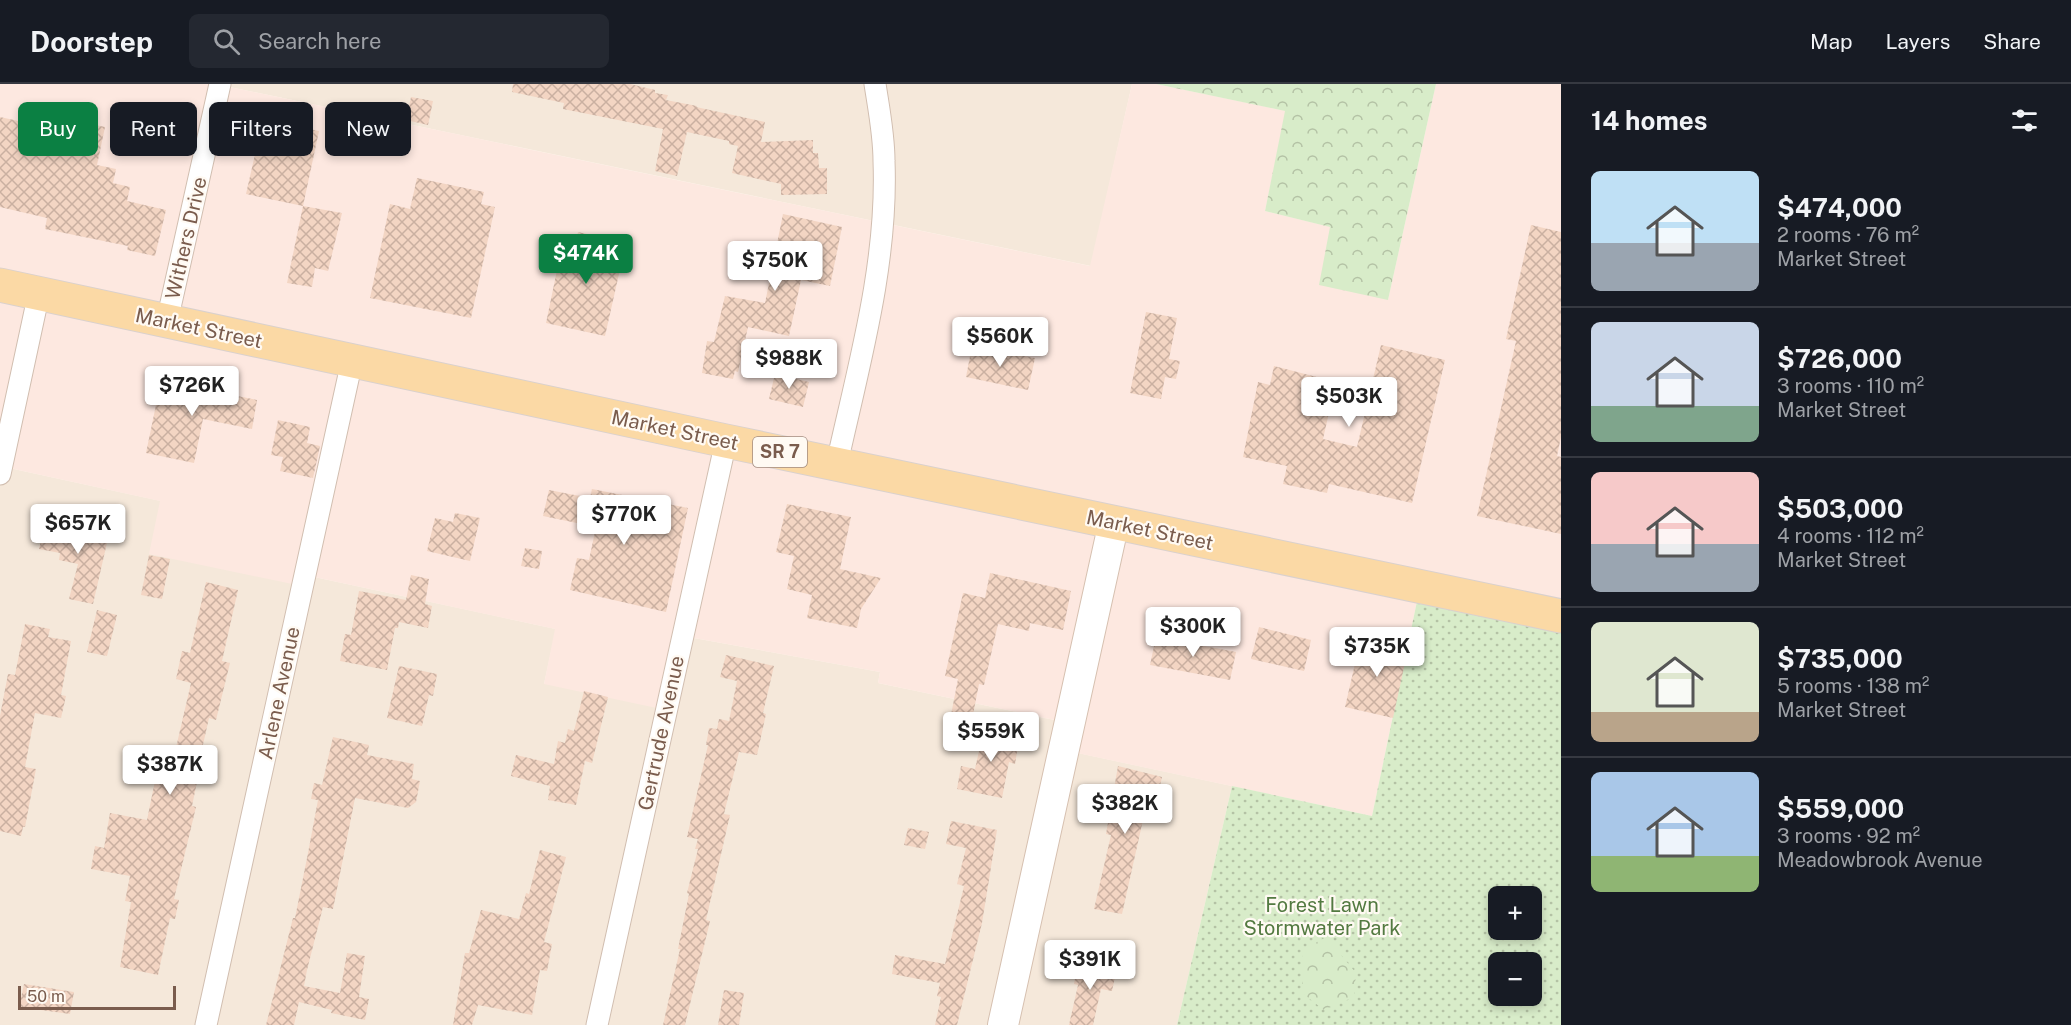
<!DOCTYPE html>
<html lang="en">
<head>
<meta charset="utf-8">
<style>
  :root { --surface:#171b24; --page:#242831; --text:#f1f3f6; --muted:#9ea1a6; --line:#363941; --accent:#0b8043 }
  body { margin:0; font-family:"Public Sans",sans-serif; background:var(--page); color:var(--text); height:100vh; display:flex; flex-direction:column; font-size:22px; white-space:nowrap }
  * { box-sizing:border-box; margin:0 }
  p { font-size:20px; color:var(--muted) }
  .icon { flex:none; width:33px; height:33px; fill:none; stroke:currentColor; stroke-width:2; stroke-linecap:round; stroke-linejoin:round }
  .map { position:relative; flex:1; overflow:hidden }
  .drawer { display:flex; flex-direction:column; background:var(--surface); width:510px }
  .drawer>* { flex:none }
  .banner { position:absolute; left:18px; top:18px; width:570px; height:54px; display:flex; gap:12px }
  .buttons { position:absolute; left:1488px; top:802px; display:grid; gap:12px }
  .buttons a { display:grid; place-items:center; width:54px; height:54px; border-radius:9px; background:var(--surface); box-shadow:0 3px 9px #0003; font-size:30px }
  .scale { position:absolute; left:18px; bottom:15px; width:158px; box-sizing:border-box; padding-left:6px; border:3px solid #7a5c4d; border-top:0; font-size:16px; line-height:21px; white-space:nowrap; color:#7a5c4d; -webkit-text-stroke:4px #fffaf3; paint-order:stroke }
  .price { position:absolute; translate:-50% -51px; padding:0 14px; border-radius:6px; background:#fff; color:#222; font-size:20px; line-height:39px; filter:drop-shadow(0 2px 3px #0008) }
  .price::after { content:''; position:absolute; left:50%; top:36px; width:18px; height:14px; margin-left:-9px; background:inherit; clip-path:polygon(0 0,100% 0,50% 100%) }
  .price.current { background:var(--accent); color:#fff }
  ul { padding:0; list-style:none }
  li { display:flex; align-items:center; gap:18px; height:150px; padding:0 30px }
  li+li { border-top:2px solid var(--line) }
  li span { display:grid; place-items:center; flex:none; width:168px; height:120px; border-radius:9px; color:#555 }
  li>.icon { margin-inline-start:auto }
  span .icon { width:72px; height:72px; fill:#fffc; stroke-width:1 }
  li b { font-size:26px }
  h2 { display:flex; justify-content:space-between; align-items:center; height:72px; padding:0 30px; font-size:26px }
  .tag { padding:0 21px; border-radius:9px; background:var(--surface); box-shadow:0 3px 9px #0003; font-size:21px; line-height:54px }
  .tag.current { background:var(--accent); color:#fff }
  header { display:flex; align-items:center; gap:36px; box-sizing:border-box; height:84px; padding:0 30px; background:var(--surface); border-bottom:2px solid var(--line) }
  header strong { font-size:28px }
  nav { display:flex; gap:33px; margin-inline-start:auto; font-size:21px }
  .search { width:420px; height:54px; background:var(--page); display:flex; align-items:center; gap:15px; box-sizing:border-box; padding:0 21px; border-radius:9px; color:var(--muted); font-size:22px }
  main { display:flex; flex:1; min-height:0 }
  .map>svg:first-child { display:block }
</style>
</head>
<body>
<header>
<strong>Doorstep</strong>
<div class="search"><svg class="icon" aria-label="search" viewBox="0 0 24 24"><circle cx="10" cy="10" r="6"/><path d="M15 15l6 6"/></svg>Search here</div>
<nav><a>Map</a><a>Layers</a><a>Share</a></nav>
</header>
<main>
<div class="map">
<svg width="1561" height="941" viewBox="0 0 1561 941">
  <defs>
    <pattern id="grass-dots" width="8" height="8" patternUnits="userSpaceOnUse" patternTransform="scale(1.5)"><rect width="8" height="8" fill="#d8ecc9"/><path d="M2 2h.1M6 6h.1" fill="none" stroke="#b4c2a5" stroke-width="1.8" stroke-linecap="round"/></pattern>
    <pattern id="forest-crowns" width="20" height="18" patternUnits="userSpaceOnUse" patternTransform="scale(1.5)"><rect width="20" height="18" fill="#d8ecc9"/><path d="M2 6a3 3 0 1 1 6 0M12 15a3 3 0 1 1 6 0" fill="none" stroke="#b4c2a5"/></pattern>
    <pattern id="building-cross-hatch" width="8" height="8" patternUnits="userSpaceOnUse" patternTransform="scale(1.5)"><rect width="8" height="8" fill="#f3d5c3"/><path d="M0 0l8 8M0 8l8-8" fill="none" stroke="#cab0a1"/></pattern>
  </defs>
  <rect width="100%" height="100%" fill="#fdf6ec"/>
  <g fill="#f5e8da">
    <path d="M 215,0 L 1132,0 L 1091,182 Z"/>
    <path d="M 0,382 L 161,417 L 150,470 L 305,491 L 556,545 L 544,600 L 683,552 L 880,588 L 878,599 L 1069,639 L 1064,666 L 1232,702 L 1177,941 L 0,941 Z"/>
  </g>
  <path fill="#fde8e0" d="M 0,0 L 215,0 L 1090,182 L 1132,0 L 1156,0 L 1286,27 L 1265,127 L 1331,143 L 1388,216 L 1436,0 L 1561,0 L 1561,532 L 1420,503 L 1372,732 L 1063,666 L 1069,639 L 878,599 L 880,588 L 683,552 L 666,626 L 544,600 L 555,545 L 305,491 L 302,502 L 149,470 L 160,417 L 0,382 Z"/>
  <path fill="url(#grass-dots)" fill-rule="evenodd" d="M 1420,503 L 1561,532 L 1561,941 L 1177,941 L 1232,702 L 1372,732 ZM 1498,813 L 1532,813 L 1532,846 L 1498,846 ZM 1498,879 L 1532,879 L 1532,912 L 1498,912 Z"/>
  <g fill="url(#forest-crowns)">
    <path d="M 1156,0 L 1436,0 L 1388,216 L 1319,201 L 1330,143 L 1265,127 L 1285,27 Z"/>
    <path d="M 1326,853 L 1356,889 L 1354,913 L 1324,926 L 1302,909 L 1303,866 Z"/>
  </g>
  <g fill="url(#building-cross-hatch)">
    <path d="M 513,0 L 630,0 L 655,6 L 655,9 L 668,11 L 666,16 L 697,22 L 696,23 L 765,38 L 761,58 L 813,56 L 813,69 L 818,69 L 819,84 L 827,84 L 827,110 L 781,111 L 781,100 L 732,89 L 738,62 L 729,60 L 729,57 L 687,48 L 677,92 L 655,87 L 663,45 L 563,25 L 564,19 L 512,8 Z"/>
    <path d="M 411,13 L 433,17 L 428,41 L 406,36 Z"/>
    <path d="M 0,33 L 65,47 L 67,35 L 105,43 L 97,81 L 116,85 L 113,99 L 130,103 L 127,117 L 166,126 L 155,172 L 127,166 L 128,162 L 45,145 L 47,134 L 0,123 Z"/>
    <path d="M 263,35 L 319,47 L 303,122 L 246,110 Z"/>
    <path d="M 417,94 L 484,108 L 481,120 L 495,123 L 471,234 L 370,214 L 390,120 L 410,125 Z"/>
    <path d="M 303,122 L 342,129 L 328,187 L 315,184 L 312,203 L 287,199 Z"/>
    <path d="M 783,130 L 842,143 L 830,202 L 801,196 L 789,252 L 748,243 L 738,288 L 735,287 L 733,295 L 702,289 L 707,257 L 714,258 L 725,212 L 765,219 Z"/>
    <path d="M 1531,141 L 1561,148 L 1561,353 L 1557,372 L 1561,373 L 1561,450 L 1477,432 L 1516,257 L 1506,255 Z"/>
    <path d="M 578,148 L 626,159 L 605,252 L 546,239 L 561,167 L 573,170 Z"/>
    <path d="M 1146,228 L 1177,234 L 1169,275 L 1180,277 L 1176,295 L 1165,293 L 1161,315 L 1130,309 Z"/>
    <path d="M 1381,261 L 1445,276 L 1412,419 L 1329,400 L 1327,409 L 1283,400 L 1287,382 L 1243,373 L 1258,298 L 1270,301 L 1274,282 L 1336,298 L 1323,355 L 1357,363 Z"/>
    <path d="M 972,262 L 1035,274 L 1028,306 L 966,293 Z"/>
    <path d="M 775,290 L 809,298 L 803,323 L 769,315 Z"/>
    <path d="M 162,292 L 209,301 L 208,306 L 257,316 L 252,345 L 203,335 L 194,379 L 146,369 Z"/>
    <path d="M 278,336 L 310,343 L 307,359 L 320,362 L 313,394 L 280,387 L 283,373 L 271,371 Z"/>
    <path d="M 592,405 L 688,424 L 666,528 L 570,506 L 577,474 L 589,476 L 596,443 L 543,432 L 549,406 L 590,414 Z"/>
    <path d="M 787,420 L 851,433 L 840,485 L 881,494 L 861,525 L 857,544 L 807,534 L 812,511 L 787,505 L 794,472 L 776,468 Z"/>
    <path d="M 455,429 L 480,434 L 470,477 L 427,467 L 435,434 L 453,438 Z"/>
    <path d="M 46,436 L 109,450 L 93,520 L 69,515 L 78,480 L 59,476 L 60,469 L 39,465 Z"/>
    <path d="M 525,464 L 542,467 L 539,485 L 521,482 Z"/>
    <path d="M 149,471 L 170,475 L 162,515 L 141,511 Z"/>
    <path d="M 990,489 L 1071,507 L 1063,546 L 1030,539 L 1029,547 L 998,540 L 984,601 L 979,600 L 971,641 L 950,636 L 958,595 L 945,592 L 963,509 L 985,514 Z"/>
    <path d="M 411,491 L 429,495 L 425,520 L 432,522 L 428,544 L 399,538 L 398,544 L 395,544 L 387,586 L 340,577 L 345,550 L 351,551 L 359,507 L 406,516 Z"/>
    <path d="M 206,498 L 238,506 L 222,577 L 230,579 L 216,636 L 209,634 L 200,674 L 202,674 L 192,722 L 196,723 L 174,815 L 179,816 L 175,835 L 170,834 L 158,891 L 120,883 L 131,818 L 125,817 L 130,792 L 91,785 L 95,762 L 104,764 L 110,729 L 147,736 L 157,687 L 160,688 L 164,666 L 175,668 L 191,599 L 176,595 L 182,567 L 190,569 Z"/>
    <path d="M 97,526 L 117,531 L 107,572 L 87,568 Z"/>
    <path d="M 25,540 L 50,545 L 48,553 L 71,557 L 61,611 L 66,612 L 61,634 L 35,629 L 25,683 L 36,685 L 25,743 L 23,743 L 21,752 L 0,747 L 0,632 L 8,590 L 15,591 Z"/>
    <path d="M 1259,543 L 1311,556 L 1304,587 L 1251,575 Z"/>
    <path d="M 1156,553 L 1236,568 L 1230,596 L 1150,581 Z"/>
    <path d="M 1361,554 L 1408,565 L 1393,634 L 1345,623 Z"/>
    <path d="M 726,571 L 774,582 L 763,629 L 766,630 L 757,671 L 739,668 L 724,730 L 730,731 L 706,836 L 710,837 L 685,941 L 663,941 L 680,865 L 678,865 L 689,810 L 687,809 L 698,765 L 695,765 L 698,755 L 687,753 L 708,661 L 706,661 L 709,644 L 717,645 L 719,635 L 729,637 L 737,597 L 720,593 Z"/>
    <path d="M 399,582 L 437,590 L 433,612 L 429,611 L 422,642 L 387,634 Z"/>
    <path d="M 584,607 L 608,613 L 592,679 L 585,677 L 576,721 L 548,716 L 550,702 L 511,692 L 516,671 L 554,680 L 558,657 L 565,659 L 568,645 L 574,647 Z"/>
    <path d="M 985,640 L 1019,647 L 1017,656 L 1019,656 L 1015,680 L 1009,678 L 1002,714 L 957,705 L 961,682 L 975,685 Z"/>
    <path d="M 333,653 L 369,661 L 367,671 L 414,680 L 412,695 L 420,697 L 416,718 L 408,724 L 355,714 L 333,825 L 323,823 L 307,886 L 304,902 L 340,909 L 347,869 L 365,872 L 359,913 L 369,915 L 365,936 L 331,929 L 332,926 L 299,918 L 294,941 L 266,941 L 293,834 L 295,834 L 308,769 L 318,716 L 311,715 L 314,699 L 322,701 Z"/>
    <path d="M 1118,682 L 1162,693 L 1156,720 L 1147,718 L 1122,830 L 1094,825 L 1111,751 L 1106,750 Z"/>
    <path d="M 951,737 L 997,746 L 982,839 L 957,941 L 935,941 L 941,913 L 937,912 L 940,899 L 892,890 L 895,871 L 945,880 L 964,802 L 957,800 L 966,764 L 946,760 Z"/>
    <path d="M 908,744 L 929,748 L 925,765 L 904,761 Z"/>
    <path d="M 540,766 L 566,773 L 544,858 L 552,860 L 547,887 L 540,886 L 532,931 L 478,921 L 472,941 L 453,941 L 465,869 L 469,869 L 481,826 L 519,835 L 526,809 L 529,810 Z"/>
    <path d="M 1078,876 L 1117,884 L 1112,907 L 1101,905 L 1093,941 L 1069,941 L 1078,901 L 1074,900 Z"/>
    <path d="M 24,900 L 74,908 L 70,930 L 19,923 Z"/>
    <path d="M 724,906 L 744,909 L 739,941 L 718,941 Z"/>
  </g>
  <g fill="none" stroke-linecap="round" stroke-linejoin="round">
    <g stroke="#d1beb0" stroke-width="23">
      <g id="street">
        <path d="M 167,237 L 220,0"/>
        <path d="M 837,379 C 859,280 888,179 884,77 C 884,51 879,26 875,0"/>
        <path d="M 0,390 L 39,209"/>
        <path d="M 206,941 L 352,277"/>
        <path d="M 597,941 L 726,357"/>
      </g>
    </g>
    <g stroke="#d6c0b0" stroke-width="32">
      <path id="secondary" d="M 1003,941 L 1114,438"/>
    </g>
    <g stroke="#dad1cd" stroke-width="35">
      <path id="primary" d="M 0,201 L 726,357 L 1561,532"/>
    </g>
    <use href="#street" stroke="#fff" stroke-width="21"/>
    <use href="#secondary" stroke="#fff" stroke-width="30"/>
    <use href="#primary" stroke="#fbd9a5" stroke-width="33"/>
  </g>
  <g text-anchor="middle" stroke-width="4.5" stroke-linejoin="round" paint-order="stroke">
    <rect fill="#fffaf3" stroke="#a28b7f" stroke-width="1.5" x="753" y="353" width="54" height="30" rx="4.5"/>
    <g font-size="18" font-weight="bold" fill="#7a5c4d">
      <text x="780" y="374">SR 7</text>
    </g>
    <g font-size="20" fill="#7a5c4d" stroke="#fffaf3">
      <text transform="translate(186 154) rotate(-77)" y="7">Withers Drive</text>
      <text transform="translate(199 244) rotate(12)" y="7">Market Street</text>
      <text transform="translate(675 346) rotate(12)" y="7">Market Street</text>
      <text transform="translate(1150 446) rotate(12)" y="7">Market Street</text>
      <text transform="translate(279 609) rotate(-78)" y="7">Arlene Avenue</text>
      <text transform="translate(661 649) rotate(-78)" y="7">Gertrude Avenue</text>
    </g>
    <g font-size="20" fill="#537a41" stroke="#fffaf3">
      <text x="1322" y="828">Forest Lawn<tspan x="1322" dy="23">Stormwater Park</tspan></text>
    </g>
  </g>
</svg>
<div class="buttons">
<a>+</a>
<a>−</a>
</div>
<div class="scale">50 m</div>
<b class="price current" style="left:586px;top:201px">$474K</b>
<b class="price" style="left:775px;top:208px">$750K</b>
<b class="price" style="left:1000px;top:284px">$560K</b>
<b class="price" style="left:789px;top:306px">$988K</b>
<b class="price" style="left:192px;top:333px">$726K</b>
<b class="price" style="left:1349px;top:344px">$503K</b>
<b class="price" style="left:624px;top:462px">$770K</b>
<b class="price" style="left:78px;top:471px">$657K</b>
<b class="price" style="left:1193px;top:574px">$300K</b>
<b class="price" style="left:1377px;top:594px">$735K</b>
<b class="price" style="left:991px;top:679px">$559K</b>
<b class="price" style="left:170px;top:712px">$387K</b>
<b class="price" style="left:1125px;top:751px">$382K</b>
<b class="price" style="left:1090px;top:907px">$391K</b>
<div class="banner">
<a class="tag current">Buy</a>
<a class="tag">Rent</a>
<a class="tag">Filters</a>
<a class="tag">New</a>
</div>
</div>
<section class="drawer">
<h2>14 homes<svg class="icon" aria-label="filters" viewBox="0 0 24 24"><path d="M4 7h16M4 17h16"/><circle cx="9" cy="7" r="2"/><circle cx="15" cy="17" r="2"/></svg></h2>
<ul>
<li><span style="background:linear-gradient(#bfe0f5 60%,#9aa5b1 0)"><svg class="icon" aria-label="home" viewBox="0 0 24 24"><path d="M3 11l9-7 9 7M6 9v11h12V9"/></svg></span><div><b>$474,000</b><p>2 rooms · 76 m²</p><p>Market Street</p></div></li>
<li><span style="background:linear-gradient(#c9d6e8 70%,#7fa58c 0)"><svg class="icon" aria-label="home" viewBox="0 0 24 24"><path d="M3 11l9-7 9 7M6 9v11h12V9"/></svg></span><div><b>$726,000</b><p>3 rooms · 110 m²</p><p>Market Street</p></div></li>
<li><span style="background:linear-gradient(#f6c9c9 60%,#9aa5b1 0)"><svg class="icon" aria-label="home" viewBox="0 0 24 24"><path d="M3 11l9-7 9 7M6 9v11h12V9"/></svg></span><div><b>$503,000</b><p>4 rooms · 112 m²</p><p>Market Street</p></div></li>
<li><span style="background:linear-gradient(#dfe7d0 75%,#b9a48a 0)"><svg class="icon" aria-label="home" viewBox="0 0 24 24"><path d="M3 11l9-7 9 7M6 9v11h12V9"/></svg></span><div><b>$735,000</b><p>5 rooms · 138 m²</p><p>Market Street</p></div></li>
<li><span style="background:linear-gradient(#a9c7e8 70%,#8fb573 0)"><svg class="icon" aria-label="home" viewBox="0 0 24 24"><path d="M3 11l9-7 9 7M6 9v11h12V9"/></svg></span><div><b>$559,000</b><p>3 rooms · 92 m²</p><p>Meadowbrook Avenue</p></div></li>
</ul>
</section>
</main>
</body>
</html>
